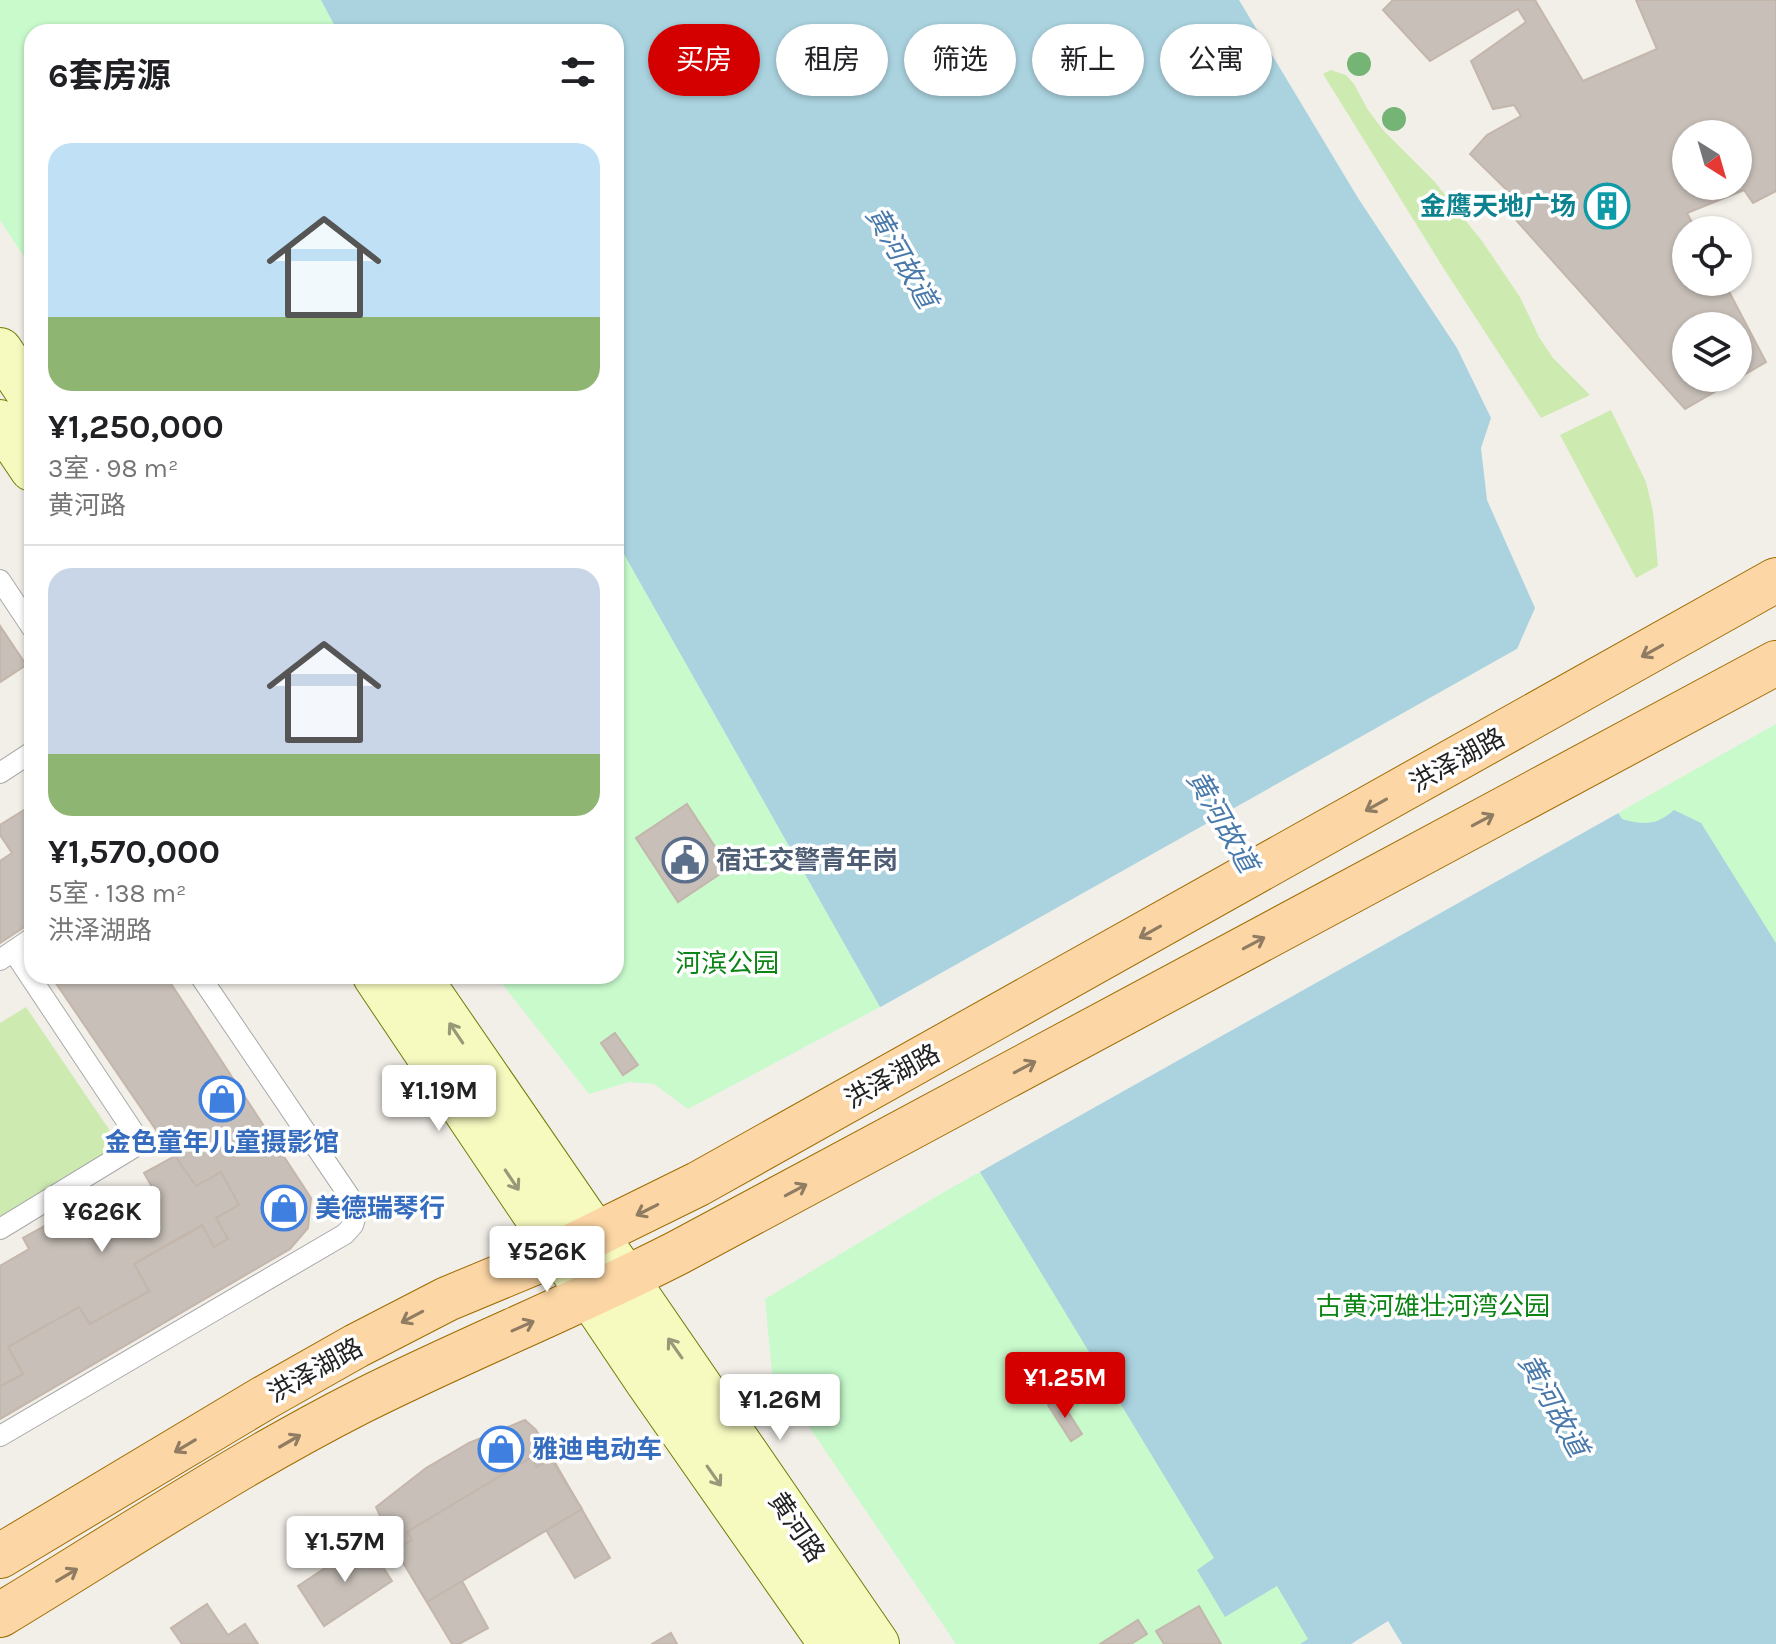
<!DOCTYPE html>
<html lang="zh">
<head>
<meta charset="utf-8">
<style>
  :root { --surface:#fff; --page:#f2f2f2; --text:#202124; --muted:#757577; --line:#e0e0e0; --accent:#d40000 }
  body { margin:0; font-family:Karla,"Noto Sans SC",sans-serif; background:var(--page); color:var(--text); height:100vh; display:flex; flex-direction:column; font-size:30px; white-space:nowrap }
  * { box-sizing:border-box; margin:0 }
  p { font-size:26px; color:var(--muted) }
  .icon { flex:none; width:44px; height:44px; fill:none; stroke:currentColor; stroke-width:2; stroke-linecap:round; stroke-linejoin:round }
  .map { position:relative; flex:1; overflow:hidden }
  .sheet { position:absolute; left:24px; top:24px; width:600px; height:960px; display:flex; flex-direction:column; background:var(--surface); border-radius:24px; box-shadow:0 2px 6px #0004 }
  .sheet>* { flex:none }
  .top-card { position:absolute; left:648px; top:24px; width:760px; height:72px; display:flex; gap:16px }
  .needle { width:52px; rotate:143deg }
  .controls { position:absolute; left:1672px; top:120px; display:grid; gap:16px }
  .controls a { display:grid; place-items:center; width:80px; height:80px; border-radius:50%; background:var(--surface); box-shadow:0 2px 6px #0004; font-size:40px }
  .price { position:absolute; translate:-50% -68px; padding:0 18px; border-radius:8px; background:#fff; color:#222; font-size:26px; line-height:52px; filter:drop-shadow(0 2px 4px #0008) }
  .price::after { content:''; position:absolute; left:50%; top:48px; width:24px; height:18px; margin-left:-12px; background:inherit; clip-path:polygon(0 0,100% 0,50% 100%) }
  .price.on { background:var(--accent); color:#fff }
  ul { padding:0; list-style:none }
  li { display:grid; align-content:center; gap:16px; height:424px; padding:0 24px }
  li+li { border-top:2px solid var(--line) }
  li span { display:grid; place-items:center; height:248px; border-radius:24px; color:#555 }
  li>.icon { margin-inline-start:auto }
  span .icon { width:144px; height:144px; fill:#fffc; stroke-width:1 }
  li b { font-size:34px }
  h2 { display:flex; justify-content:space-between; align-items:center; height:96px; padding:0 24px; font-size:34px }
  .chip { padding:0 28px; border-radius:36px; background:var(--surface); box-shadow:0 2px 6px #0004; font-size:28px; line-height:72px }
  .chip.on { background:var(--accent); color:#fff }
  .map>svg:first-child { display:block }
</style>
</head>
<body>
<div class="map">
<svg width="1776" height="1644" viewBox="0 0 1776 1644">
  <rect width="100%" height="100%" fill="#f2efe9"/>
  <g fill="#cdebb0">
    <path d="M 1331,70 L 1346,75 L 1354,84 L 1368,110 L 1384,131 L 1434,181 L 1482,241 L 1520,297 L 1539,337 L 1553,358 L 1590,395 L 1541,418 L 1444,269 L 1323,74 Z"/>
    <path d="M 1611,410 L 1646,482 L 1653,511 L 1658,566 L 1636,578 L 1560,435 Z"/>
    <path d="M 26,1007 L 119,1144 L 0,1218 L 0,1023 Z"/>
  </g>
  <g fill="#c8facc">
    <path d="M 0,0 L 321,0 L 338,32 L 32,32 L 32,269 L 0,220 Z"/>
    <path d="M 616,540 L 880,1007 L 688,1109 L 654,1084 L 629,1082 L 589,1094 L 496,976 L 616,976 Z"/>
    <path d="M 1776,724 L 1776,1644 L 956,1644 L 772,1372 L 765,1299 L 944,1192 Z"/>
  </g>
  <path fill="#aad3df" d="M 321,0 L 1239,0 L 1358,198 L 1457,348 L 1491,418 L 1481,448 L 1487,500 L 1535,608 L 1517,649 L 1622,819 C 1644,825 1656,826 1674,810 L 1701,823 L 1776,943 L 1776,1644 L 1300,1644 L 1308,1639 L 1277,1586 L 1225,1617 L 1197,1570 L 1214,1558 L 880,1007 L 616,540 L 616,32 L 338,32 Z"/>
  <g fill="#f2efe9">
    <path d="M 1522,646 L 1521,649 L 1622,811 L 976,1174 L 877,1009 Z"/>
    <path d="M 1388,1621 L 1402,1644 L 1351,1644 Z"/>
  </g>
  <g fill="#c7bfb8" stroke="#c4b6ab" stroke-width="2" fill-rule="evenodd">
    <path d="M 1393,0 L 1535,0 L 1583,81 L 1657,49 L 1636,0 L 1776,0 L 1776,191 L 1753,203 L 1744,190 L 1687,213 L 1696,230 L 1686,230 L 1686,282 L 1724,282 L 1766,362 L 1685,409 L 1507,210 L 1516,199 L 1470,154 L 1487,135 L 1521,116 L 1514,105 L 1493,109 L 1471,61 L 1526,22 L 1518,9 L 1430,61 L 1383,10 ZM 1686,134 L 1738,134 L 1738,186 L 1686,186 ZM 1686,326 L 1738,326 L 1738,378 L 1686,378 Z"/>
    <path d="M 0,626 L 26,665 L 0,682 Z"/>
    <path d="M 0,626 L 26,665 L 0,682 Z"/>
    <path d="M 687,804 L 729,868 L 678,902 L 636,838 Z"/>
    <path d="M 32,805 L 32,922 L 0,943 L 0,861 L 12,853 L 0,835 L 0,825 Z"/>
    <path d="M 51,976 L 166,976 L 311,1198 L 308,1228 L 290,1249 L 0,1419 L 0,1386 L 23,1374 L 8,1347 L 79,1307 L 90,1324 L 149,1291 L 134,1264 L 216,1218 Z"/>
    <path d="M 615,1033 L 638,1065 L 623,1075 L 601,1043 Z"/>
    <path d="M 175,1156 L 196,1186 L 221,1172 L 239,1205 L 216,1218 L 228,1239 L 214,1247 L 202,1225 L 134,1264 L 149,1291 L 90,1324 L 79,1307 L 8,1347 L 23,1374 L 0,1386 L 0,1266 L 29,1249 L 23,1238 L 97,1197 L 106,1213 L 152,1187 L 144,1173 Z"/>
    <path d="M 1059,1398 L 1082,1434 L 1071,1441 L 1048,1405 Z"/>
    <path d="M 525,1420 L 536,1430 L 610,1558 L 575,1578 L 546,1530 L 462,1581 L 488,1628 L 459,1644 L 452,1644 L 395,1549 L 376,1507 L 426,1468 L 469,1443 Z"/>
    <path d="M 532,1457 L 537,1467 L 551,1459 L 582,1509 L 427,1602 L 395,1549 L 412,1540 L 407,1532 Z"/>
    <path d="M 366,1541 L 392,1581 L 324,1626 L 298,1586 Z"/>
    <path d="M 207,1604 L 228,1635 L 245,1624 L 258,1644 L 182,1644 L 171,1628 Z"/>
    <path d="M 1199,1606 L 1221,1644 L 1164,1644 L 1156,1631 Z"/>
    <path d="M 1138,1620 L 1147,1634 L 1131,1644 L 1100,1644 Z"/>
    <path d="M 671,1633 L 677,1644 L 652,1644 Z"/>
  </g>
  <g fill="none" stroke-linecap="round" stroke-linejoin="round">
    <g stroke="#a9a9a9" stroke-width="22">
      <g id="lane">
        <path d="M 0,580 L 32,628"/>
        <path d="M 0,773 L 32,752"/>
        <path d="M 13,951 L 32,938"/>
        <path d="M 0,960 L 13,951 L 141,1143 L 0,1229"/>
        <path d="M 0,1436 L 345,1234 L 353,1225 L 358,1209 L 200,976"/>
      </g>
    </g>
    <g stroke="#707d05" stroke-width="46">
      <g id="secondary">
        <path d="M 0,350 L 32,398"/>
        <path d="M 0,422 L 32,469"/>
        <path d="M 375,976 L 647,1381 L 831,1644"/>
        <path d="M 418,976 L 877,1644"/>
      </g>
    </g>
    <g stroke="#a06b00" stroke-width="46">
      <g id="primary">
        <path d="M 0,1556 L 264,1398 L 356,1346 L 447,1299 L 560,1252 L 698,1184 L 1776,580"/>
        <path d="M 0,1615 C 119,1543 236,1465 360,1402 C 465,1349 574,1306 679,1252 L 1776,663"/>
      </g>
    </g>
    <use href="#lane" stroke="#fff" stroke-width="20"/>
    <use href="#secondary" stroke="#f7fabf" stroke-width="44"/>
    <use href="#primary" stroke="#fcd6a4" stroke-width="44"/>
  </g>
  <g fill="#74b475">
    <circle cx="1359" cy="64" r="12"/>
    <circle cx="1394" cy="119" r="12"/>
  </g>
  <defs><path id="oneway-shaft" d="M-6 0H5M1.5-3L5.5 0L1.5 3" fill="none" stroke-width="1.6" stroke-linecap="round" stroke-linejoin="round" transform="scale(2)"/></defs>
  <g stroke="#8f7c63">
    <use href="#oneway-shaft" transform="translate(1652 651) rotate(151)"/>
    <use href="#oneway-shaft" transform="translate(1376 805) rotate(151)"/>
    <use href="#oneway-shaft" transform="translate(1483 820) rotate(-28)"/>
    <use href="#oneway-shaft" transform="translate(1150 932) rotate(151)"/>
    <use href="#oneway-shaft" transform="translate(1254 943) rotate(-28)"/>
    <use href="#oneway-shaft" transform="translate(1025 1067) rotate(-28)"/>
    <use href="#oneway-shaft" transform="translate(796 1190) rotate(-28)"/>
    <use href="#oneway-shaft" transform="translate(647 1210) rotate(153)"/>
    <use href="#oneway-shaft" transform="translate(412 1317) rotate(152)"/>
    <use href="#oneway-shaft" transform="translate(523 1326) rotate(-24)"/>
    <use href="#oneway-shaft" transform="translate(290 1441) rotate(-30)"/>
    <use href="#oneway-shaft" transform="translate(185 1446) rotate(149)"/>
    <use href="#oneway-shaft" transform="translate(67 1575) rotate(-31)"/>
  </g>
  <g stroke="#979978">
    <use href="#oneway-shaft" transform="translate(456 1033) rotate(-124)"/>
    <use href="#oneway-shaft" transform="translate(512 1180) rotate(56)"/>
    <use href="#oneway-shaft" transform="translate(675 1348) rotate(-125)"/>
    <use href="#oneway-shaft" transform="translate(714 1476) rotate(55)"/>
  </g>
  <defs>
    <g id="building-ring" transform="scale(2.3)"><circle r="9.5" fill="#fff" stroke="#0f9aa8" stroke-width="1.5"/><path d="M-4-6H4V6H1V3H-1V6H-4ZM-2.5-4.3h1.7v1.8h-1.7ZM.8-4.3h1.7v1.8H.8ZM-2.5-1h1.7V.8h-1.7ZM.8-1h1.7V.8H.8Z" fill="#0f9aa8"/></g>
    <g id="civic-ring" transform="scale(2.3)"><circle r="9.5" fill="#fff" stroke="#5c6f8a" stroke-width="1.5"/><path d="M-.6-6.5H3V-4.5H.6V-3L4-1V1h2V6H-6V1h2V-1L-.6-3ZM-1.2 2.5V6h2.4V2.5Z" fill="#5c6f8a"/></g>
    <g id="shop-ring" transform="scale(2.3)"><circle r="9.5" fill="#fff" stroke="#3f7fe0" stroke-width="1.5"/><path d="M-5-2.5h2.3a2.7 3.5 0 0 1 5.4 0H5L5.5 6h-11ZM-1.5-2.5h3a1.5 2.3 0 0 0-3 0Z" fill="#3f7fe0"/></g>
  </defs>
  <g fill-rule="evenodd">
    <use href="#building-ring" x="1607" y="206"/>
    <use href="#civic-ring" x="685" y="860"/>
    <use href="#shop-ring" x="222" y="1099"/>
    <use href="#shop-ring" x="284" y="1208"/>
    <use href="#shop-ring" x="501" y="1449"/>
  </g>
  <g text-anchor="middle" stroke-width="7" stroke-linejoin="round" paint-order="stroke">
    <g font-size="26" font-weight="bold" fill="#0d838f" stroke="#fff" text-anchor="end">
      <text x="1576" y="215">金鹰天地广场</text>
    </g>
    <g font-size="26" fill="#222" stroke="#fff">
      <text transform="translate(1457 760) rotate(-29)" y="9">洪泽湖路</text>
      <text transform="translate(892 1076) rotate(-29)" y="9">洪泽湖路</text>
      <text transform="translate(315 1370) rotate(-29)" y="9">洪泽湖路</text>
      <text transform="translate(797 1527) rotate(56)" y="9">黄河路</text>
    </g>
    <g font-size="26" font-weight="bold" fill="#4e5e75" stroke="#fff" text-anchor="start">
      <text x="716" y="869">宿迁交警青年岗</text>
    </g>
    <g font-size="26" fill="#0c8416" stroke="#fff">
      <text x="727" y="972">河滨公园</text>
      <text x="1433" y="1315">古黄河雄壮河湾公园</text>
    </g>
    <g font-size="26" font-weight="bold" fill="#366cbe" stroke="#fff" text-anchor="start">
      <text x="222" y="1151" text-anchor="middle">金色童年儿童摄影馆</text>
      <text x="315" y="1217">美德瑞琴行</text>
      <text x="532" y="1458">雅迪电动车</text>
    </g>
    <g font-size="28" font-style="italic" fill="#4a7aab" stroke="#fff">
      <text transform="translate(902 257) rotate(60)" y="10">黄河故道</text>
      <text transform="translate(1223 821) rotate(60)" y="10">黄河故道</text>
      <text transform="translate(1554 1405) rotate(61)" y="10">黄河故道</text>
    </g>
  </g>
</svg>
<div class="controls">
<a><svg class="needle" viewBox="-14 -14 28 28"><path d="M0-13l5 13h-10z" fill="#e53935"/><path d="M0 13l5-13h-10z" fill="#757577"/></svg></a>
<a><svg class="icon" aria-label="locate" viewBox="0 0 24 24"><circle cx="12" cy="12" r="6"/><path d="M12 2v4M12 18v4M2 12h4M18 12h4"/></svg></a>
<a><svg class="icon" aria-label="layers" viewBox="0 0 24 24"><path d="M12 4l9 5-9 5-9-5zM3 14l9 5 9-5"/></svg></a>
</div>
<b class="price" style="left:439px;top:1133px">¥1.19M</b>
<b class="price" style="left:102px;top:1254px">¥626K</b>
<b class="price" style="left:547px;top:1294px">¥526K</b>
<b class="price on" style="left:1065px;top:1420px">¥1.25M</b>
<b class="price" style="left:780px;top:1442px">¥1.26M</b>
<b class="price" style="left:345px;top:1584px">¥1.57M</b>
<div class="top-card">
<a class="chip on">买房</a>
<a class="chip">租房</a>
<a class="chip">筛选</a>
<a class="chip">新上</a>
<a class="chip">公寓</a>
</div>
<section class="sheet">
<h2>6套房源<svg class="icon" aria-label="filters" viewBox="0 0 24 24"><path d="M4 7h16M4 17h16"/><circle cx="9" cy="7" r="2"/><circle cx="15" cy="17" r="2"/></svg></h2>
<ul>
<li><span style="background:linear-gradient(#bfe0f5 70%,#8fb573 0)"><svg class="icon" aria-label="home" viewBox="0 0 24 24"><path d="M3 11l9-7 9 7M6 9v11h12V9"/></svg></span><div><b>¥1,250,000</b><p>3室 · 98 m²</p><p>黄河路</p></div></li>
<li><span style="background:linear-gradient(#c9d6e8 75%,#8fb573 0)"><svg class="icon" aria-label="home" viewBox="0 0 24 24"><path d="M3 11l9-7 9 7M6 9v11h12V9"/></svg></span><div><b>¥1,570,000</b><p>5室 · 138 m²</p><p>洪泽湖路</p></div></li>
</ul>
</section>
</div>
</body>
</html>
